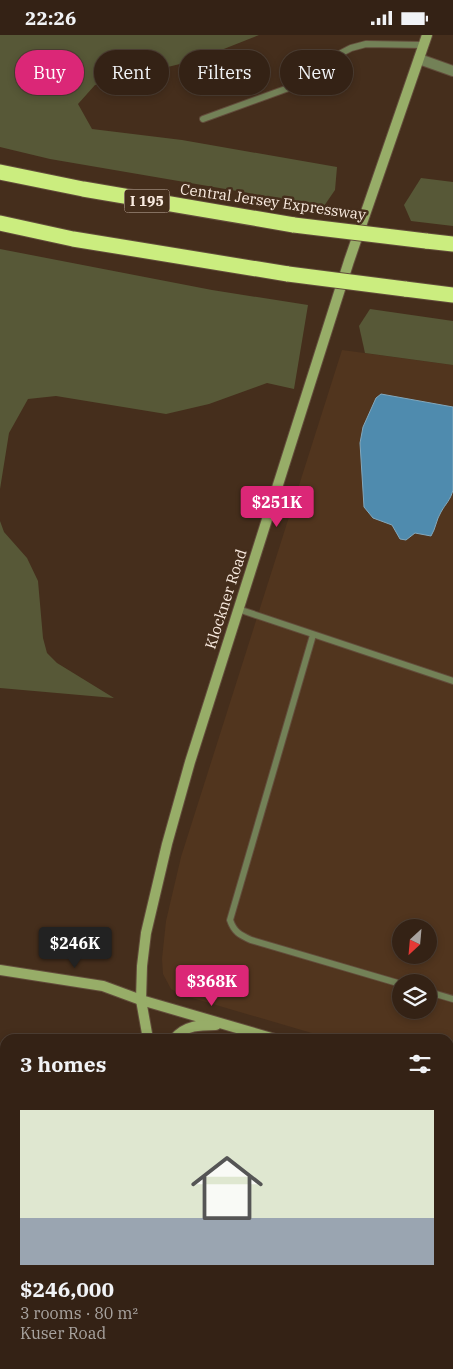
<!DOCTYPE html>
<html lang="en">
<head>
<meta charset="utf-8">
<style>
  :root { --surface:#342215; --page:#3c2a1e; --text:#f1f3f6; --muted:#a9a4a0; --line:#4e3f34; --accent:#db2777 }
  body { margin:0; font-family:"IBM Plex Serif",serif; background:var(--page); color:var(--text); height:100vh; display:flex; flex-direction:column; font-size:19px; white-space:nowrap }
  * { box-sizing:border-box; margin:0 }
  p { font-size:16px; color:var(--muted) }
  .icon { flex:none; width:28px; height:28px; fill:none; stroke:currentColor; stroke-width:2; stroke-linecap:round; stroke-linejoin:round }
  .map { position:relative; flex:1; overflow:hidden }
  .panel { position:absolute; left:0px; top:999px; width:454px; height:336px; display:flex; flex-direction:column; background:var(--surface); border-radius:15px 15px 0 0; box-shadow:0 2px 8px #0003,0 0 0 1px var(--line) }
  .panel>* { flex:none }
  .hud { position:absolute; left:15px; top:15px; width:424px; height:45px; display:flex; gap:10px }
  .needle { width:32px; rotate:206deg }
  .tools { position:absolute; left:392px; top:884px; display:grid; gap:10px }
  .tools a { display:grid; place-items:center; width:45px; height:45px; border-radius:50%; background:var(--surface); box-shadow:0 2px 8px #0003,0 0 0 1px var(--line); font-size:25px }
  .price { position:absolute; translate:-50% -42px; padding:0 11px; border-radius:5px; background:var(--accent); color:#fff; font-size:16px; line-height:32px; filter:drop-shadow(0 1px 2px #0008) }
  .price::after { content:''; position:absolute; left:50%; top:30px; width:15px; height:11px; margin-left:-8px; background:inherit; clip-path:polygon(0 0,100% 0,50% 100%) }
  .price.active { background:#222; color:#fff }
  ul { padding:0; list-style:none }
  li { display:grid; align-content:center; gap:10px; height:265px; padding:0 20px }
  li span { display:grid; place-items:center; height:155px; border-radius:0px; color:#555 }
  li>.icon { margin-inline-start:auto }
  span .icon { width:90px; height:90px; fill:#fffc; stroke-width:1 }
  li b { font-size:21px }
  h2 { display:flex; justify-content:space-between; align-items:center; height:60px; padding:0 20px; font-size:21px }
  .tag { padding:0 18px; border-radius:22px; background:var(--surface); box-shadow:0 2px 8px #0003,0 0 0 1px var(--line); font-size:18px; line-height:45px }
  .tag.active { background:var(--accent); color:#fff }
  .status { display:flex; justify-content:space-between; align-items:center; height:35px; padding:0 25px; background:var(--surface); direction:ltr }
  .status svg { height:14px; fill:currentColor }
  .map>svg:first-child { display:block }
</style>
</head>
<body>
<div class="status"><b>22:26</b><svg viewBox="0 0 49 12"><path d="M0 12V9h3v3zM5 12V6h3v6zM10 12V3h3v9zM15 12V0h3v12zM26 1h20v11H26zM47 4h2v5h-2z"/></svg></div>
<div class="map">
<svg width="453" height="1334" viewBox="0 0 453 1334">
  <rect width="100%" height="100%" fill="#452e1c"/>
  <path fill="#51351e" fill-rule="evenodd" d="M 342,315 L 453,330 L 453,1039 L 449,1038 L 449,1004 L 332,1004 L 182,960 L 171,954 L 163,939 L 162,924 L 166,886 L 181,822 ZM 401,892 L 429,892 L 429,920 L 401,920 ZM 401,948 L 429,948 L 429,975 L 401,975 Z"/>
  <g fill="#575837">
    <path d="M 0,0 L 259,0 L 196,25 L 95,50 L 78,69 L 92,94 L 182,105 L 337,132 L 335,155 L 324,171 L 50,124 L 0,112 Z"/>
    <path d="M 421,143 L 453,147 L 453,191 L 411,186 L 404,170 Z"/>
    <path d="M 0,214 L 212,255 L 308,270 L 294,354 L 267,348 L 209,369 L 166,379 L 56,361 L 28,364 L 9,398 L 0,454 Z"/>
    <path d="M 370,274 L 453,286 L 453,330 L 365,318 L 359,291 Z"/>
    <path d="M 0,486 L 4,497 L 27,523 L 38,546 L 43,603 L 47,618 L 57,628 L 114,663 L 0,653 Z"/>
    <path d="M 5,1055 L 5,1228 L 0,1227 L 0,1066 Z"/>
    <path d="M 352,1330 L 412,1330 L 432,1334 L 345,1334 Z"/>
  </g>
  <path fill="#4f8bae" stroke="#82a8bd" d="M 381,359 L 453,372 L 453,455 C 450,466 446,468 441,477 C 436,485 436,493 431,501 L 415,498 L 406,505 L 400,504 L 392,490 L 373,483 L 364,472 L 360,408 L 363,392 L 376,363 Z"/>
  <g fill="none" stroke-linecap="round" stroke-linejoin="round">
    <g stroke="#624c3b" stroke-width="8">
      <g id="lane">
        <path d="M 203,84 L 305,47 L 328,25 L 351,13 L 366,9 L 424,10"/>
        <path d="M 238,574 L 453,646"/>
        <path d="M 313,600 L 230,885 C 234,897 240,900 251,905 L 401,949"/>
        <path d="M 429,957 L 453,964"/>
        <path d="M 449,1116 L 453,1117"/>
        <path d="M 450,1157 L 453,1146"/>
        <path d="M 279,1334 L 281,1330"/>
      </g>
    </g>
    <g stroke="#624c3b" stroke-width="12">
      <path id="street" d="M 419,24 L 453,36"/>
    </g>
    <g stroke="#624c3b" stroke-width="12">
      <g id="secondary">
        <path d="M 0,935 L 103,951 L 141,965 L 275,1004"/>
        <path d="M 148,1004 L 141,965 L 142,931 L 146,898 L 167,809 L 190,727 L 349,226 L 427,0"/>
        <path d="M 174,1004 C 185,990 200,990 216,990"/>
        <path d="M 449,1056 L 453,1057"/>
        <path d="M 238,1330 L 240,1334"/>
      </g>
    </g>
    <g stroke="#624c3b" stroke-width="17">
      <g id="highway">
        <path d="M 0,137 L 83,154 L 294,190"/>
        <path d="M 0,188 L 73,204 L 288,239"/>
        <path d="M 426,206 L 453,209"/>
        <path d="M 405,254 L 453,260"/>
      </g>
    </g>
    <use href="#lane" stroke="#738157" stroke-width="6"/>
    <use href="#street" stroke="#738157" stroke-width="10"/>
    <use href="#secondary" stroke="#97ad68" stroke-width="10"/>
    <use href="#highway" stroke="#cbed7f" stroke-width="15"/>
    <g stroke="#624c3b" stroke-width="17" stroke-linecap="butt">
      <g id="highway-bridge">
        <path d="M 294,190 L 426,206"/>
        <path d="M 288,239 L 405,254"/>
      </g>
    </g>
    <use href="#highway-bridge" stroke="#cbed7f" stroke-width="15"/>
  </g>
  <g text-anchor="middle" stroke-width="5" stroke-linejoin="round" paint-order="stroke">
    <rect fill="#452e1c" stroke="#c4b2a5" stroke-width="1" x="124.5" y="154.5" width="45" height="23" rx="4"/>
    <g font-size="14" font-weight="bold" fill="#faebe0">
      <text x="147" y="171">I 195</text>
    </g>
    <g font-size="15" fill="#faebe0" stroke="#452e1c">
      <text transform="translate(273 167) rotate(8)" y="5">Central Jersey Expressway</text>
      <text transform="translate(226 564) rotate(-72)" y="5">Klockner Road</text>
    </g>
  </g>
</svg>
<div class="tools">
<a><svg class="needle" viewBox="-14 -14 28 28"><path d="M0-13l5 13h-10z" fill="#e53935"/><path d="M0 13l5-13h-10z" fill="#a9a4a0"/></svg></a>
<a><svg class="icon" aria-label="layers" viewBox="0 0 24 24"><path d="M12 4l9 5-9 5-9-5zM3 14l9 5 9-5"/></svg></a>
</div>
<b class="price" style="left:277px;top:493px">$251K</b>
<b class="price active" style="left:75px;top:934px">$246K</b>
<b class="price" style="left:212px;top:972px">$368K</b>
<div class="hud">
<a class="tag active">Buy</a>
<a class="tag">Rent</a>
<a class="tag">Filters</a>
<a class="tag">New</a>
</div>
<section class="panel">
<h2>3 homes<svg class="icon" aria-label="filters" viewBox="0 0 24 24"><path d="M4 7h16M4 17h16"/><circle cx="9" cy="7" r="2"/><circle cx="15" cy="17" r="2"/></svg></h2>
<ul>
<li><span style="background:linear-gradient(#dfe7d0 70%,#9aa5b1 0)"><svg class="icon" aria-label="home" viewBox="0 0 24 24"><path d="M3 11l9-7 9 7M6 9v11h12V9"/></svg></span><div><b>$246,000</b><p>3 rooms · 80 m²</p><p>Kuser Road</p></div></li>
</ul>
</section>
</div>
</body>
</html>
